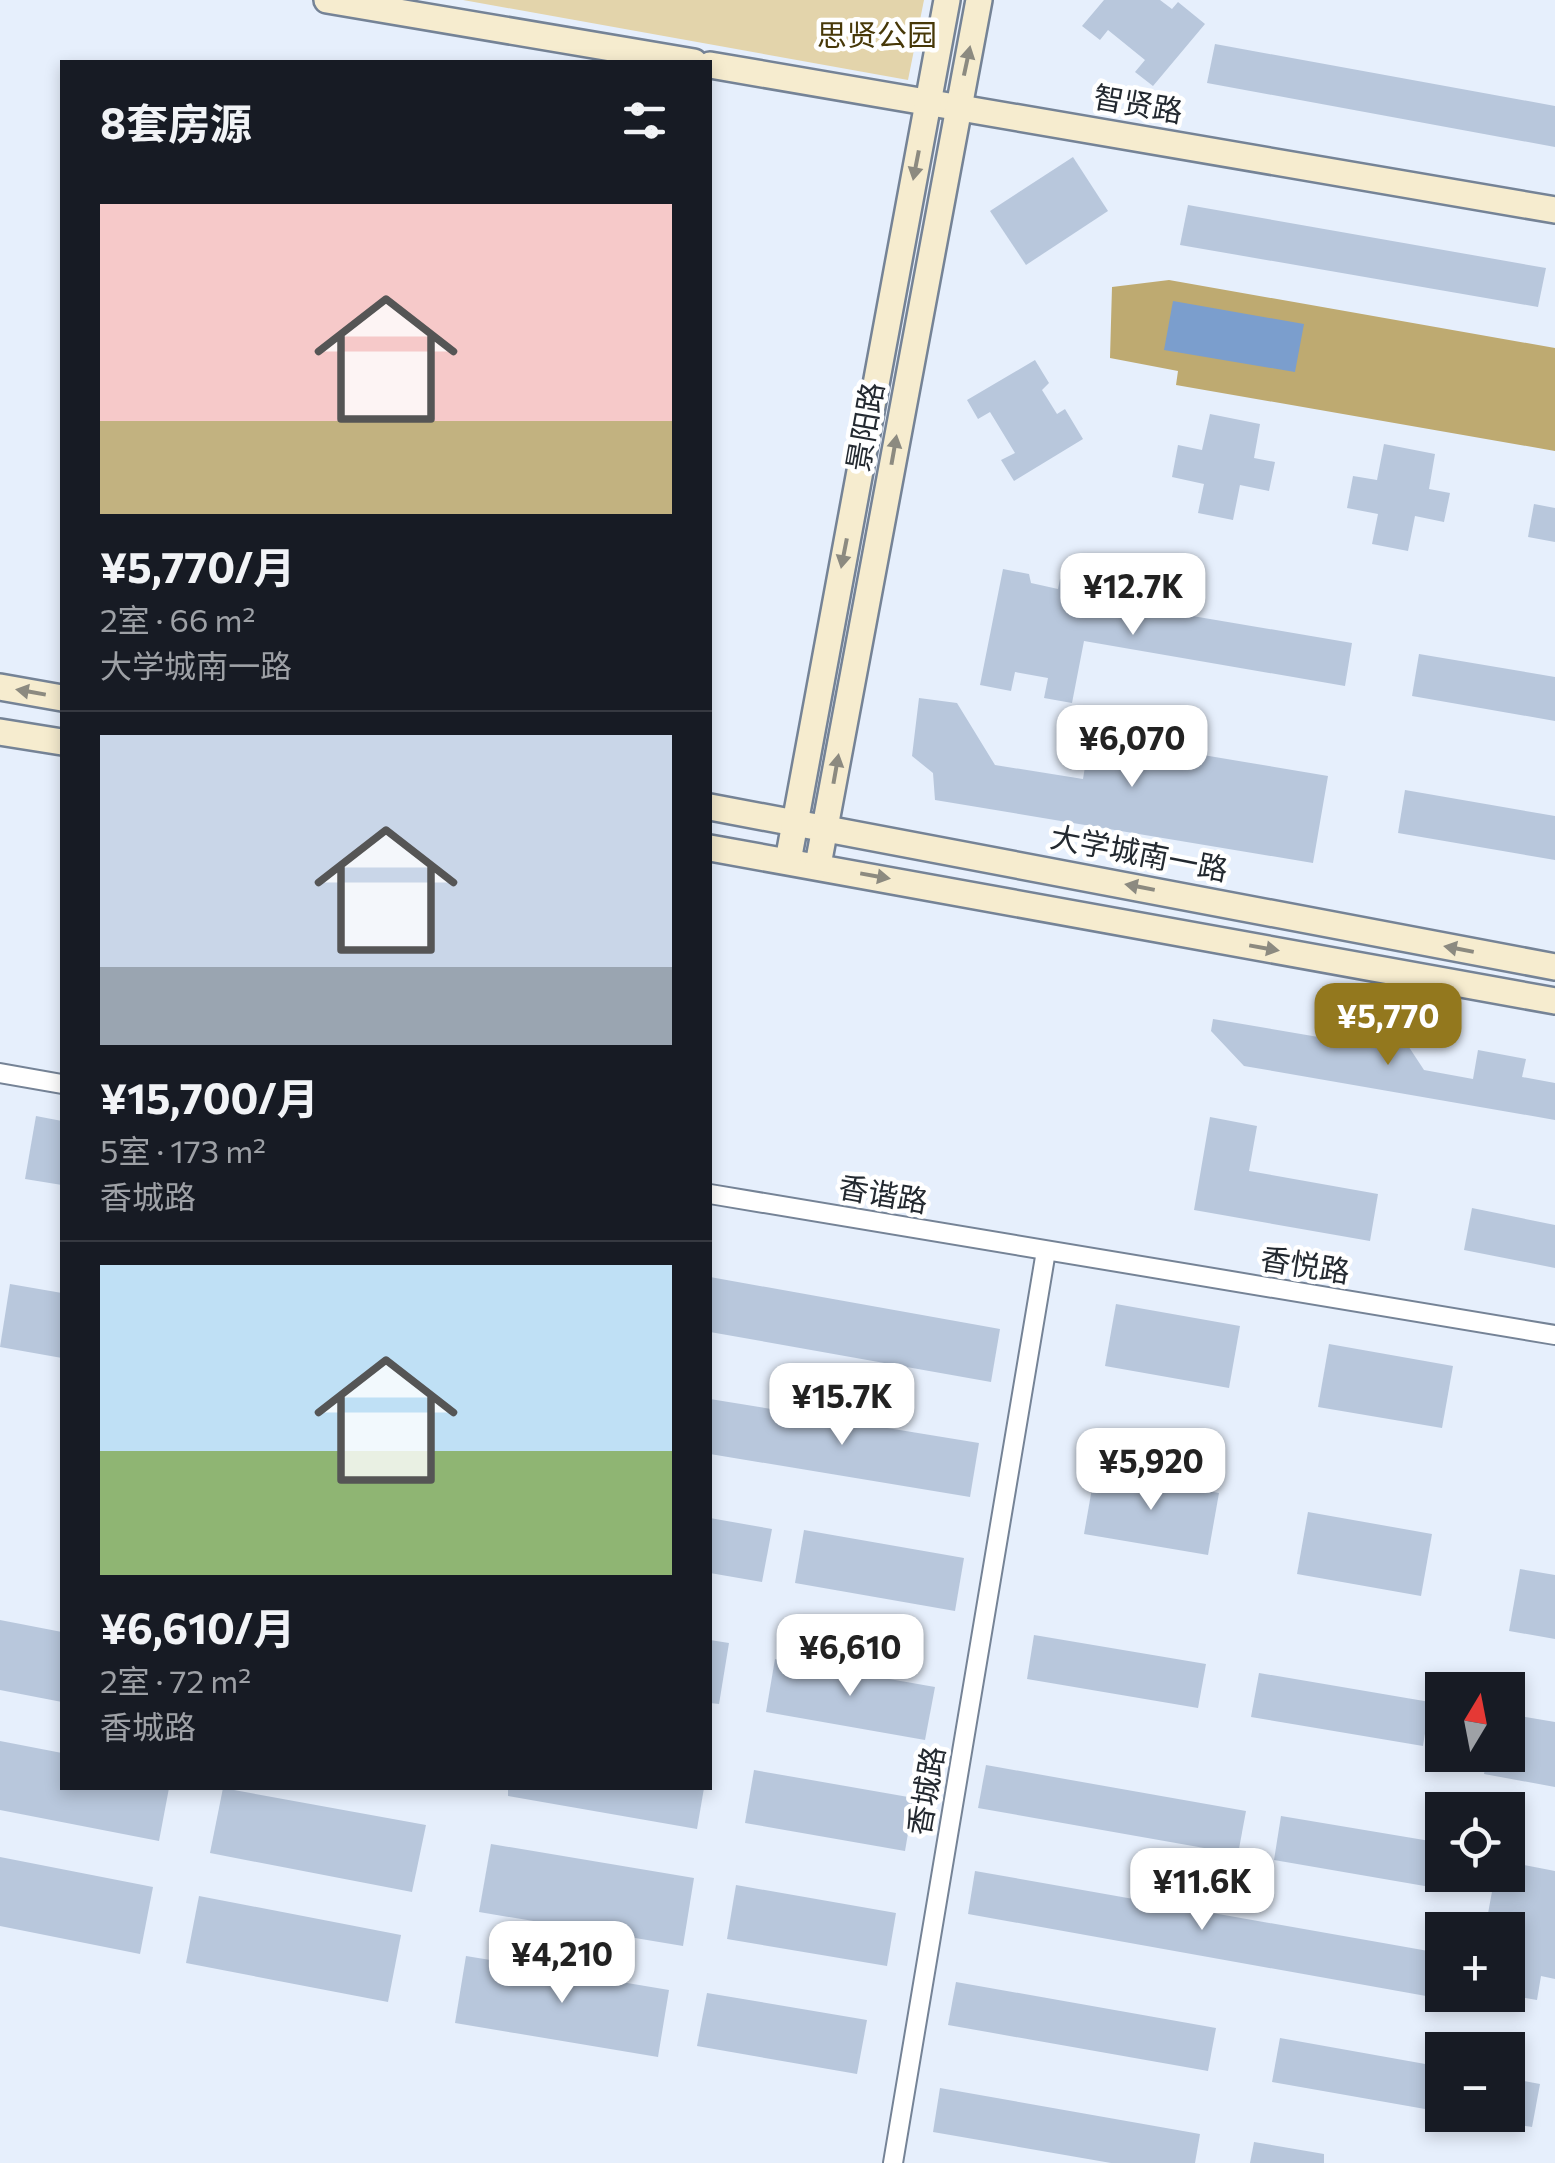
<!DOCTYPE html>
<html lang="zh">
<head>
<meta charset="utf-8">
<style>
  :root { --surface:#171b24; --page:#20242c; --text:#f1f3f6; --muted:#9ea1a6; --line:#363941; --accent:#93781e }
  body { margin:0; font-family:Commissioner,"Noto Sans SC",sans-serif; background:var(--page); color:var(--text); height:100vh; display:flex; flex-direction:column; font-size:38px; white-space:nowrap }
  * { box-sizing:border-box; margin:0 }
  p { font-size:32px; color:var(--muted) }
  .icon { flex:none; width:55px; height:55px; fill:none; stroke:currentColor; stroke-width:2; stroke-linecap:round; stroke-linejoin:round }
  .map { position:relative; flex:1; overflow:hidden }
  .side { position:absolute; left:60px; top:60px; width:652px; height:1730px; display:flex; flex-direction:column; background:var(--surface); border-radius:0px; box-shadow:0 5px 15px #0003 }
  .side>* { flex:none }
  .needle { width:65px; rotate:10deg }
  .fabs { position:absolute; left:1425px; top:1672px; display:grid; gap:20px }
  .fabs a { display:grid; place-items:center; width:100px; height:100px; border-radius:0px; background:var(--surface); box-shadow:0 5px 15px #0003; font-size:50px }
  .price { position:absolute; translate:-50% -85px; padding:0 22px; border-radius:20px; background:#fff; color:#222; font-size:32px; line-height:65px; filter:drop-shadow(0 2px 5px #0008) }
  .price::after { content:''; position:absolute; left:50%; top:60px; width:30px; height:22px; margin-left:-15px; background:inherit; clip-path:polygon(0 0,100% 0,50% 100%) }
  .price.current { background:var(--accent); color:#fff }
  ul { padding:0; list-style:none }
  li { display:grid; align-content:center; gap:20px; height:530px; padding:0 40px }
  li+li { border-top:2px solid var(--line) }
  li span { display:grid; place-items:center; height:310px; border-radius:0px; color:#555 }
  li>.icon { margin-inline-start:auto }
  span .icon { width:180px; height:180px; fill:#fffc; stroke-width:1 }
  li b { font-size:42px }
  h2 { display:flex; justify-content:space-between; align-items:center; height:120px; padding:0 40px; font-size:42px }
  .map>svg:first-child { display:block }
</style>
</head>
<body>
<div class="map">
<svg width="1555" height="2163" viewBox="0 0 1555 2163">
  <rect width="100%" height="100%" fill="#e6effc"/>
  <path fill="#e3d4ab" d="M 463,0 L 924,0 L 908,80 Z"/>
  <path fill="#beaa71" d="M 1169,280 L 1555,348 L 1555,451 L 1176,385 L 1178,371 L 1110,358 L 1112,287 Z"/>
  <path fill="#7b9ecd" d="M 1173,301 L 1304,324 L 1295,372 L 1164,350 Z"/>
  <g fill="#b8c7dc">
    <path d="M 1104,0 L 1160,0 L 1172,9 L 1178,2 L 1205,24 L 1153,86 L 1135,72 L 1145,60 L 1108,30 L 1100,40 L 1082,26 Z"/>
    <path d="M 1215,44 L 1555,106 L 1555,147 L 1207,83 Z"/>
    <path d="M 1073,157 L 1108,211 L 1026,265 L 990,211 Z"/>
    <path d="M 1188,205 L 1546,268 L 1538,307 L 1180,245 Z"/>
    <path d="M 1035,360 L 1049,383 L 1042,390 L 1057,414 L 1065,409 L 1083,439 L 1014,481 L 1001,460 L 1015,453 L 990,412 L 978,419 L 967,400 Z"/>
    <path d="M 1210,414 L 1260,424 L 1254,458 L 1275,462 L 1269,491 L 1240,485 L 1233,520 L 1198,513 L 1204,484 L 1172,477 L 1178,445 L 1202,450 Z"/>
    <path d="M 1384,444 L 1435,454 L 1429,489 L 1450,493 L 1444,522 L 1415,516 L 1408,551 L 1372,544 L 1378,514 L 1347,508 L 1353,476 L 1377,480 Z"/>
    <path d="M 1534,504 L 1555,508 L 1555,542 L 1528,537 Z"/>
    <path d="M 1003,569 L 1029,574 L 1031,583 L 1058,589 L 1060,579 L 1095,586 L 1092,599 L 1352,643 L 1345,686 L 1084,641 L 1072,703 L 1044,698 L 1048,678 L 1015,672 L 1011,691 L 980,685 Z"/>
    <path d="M 1419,654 L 1555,677 L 1555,721 L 1412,696 Z"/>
    <path d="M 919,698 L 957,703 L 995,765 L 1083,779 L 1090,736 L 1328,776 L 1313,863 L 935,800 L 933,773 L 912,756 Z"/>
    <path d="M 1405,790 L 1555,816 L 1555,860 L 1398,833 Z"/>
    <path d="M 1213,1019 L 1336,1040 L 1338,1027 L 1403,1038 L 1424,1070 L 1473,1079 L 1478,1050 L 1526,1059 L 1522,1077 L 1555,1083 L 1555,1120 L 1244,1066 L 1211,1031 Z"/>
    <path d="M 36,1116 L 62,1121 L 62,1185 L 25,1179 Z"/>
    <path d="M 1210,1117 L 1257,1126 L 1249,1171 L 1378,1194 L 1370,1241 L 1194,1210 Z"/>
    <path d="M 1472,1208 L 1555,1225 L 1555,1268 L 1464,1250 Z"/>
    <path d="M 710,1277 L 1000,1329 L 991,1382 L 710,1332 Z"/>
    <path d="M 10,1284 L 62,1293 L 62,1358 L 0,1347 Z"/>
    <path d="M 1116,1304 L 1240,1326 L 1229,1388 L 1105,1366 Z"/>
    <path d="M 1329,1344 L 1453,1366 L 1442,1428 L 1318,1407 Z"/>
    <path d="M 710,1399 L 979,1443 L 970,1497 L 710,1454 Z"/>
    <path d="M 1095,1471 L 1219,1493 L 1208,1555 L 1084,1534 Z"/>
    <path d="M 1308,1512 L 1432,1534 L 1421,1596 L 1297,1574 Z"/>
    <path d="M 710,1518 L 772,1529 L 762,1582 L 710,1573 Z"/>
    <path d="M 804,1530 L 964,1558 L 955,1611 L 795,1583 Z"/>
    <path d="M 1520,1569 L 1555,1575 L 1555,1639 L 1509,1631 Z"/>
    <path d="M 0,1620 L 62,1632 L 62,1702 L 0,1690 Z"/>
    <path d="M 1034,1635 L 1206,1664 L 1198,1708 L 1027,1679 Z"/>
    <path d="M 710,1640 L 729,1643 L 719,1704 L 710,1703 Z"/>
    <path d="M 775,1659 L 935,1687 L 925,1740 L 766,1712 Z"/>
    <path d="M 1259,1673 L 1430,1702 L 1423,1746 L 1251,1717 Z"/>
    <path d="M 1508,1714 L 1555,1722 L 1555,1787 L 1484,1774 L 1488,1755 L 1508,1755 Z"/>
    <path d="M 0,1741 L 62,1753 L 62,1788 L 169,1788 L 159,1841 L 0,1810 Z"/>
    <path d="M 986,1765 L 1246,1811 L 1238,1854 L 978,1808 Z"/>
    <path d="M 754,1770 L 914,1798 L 905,1851 L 745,1823 Z"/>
    <path d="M 223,1788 L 426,1825 L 412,1892 L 210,1853 Z"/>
    <path d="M 508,1788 L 704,1788 L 697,1829 L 508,1796 Z"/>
    <path d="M 1281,1816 L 1442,1843 L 1442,1889 L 1274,1860 Z"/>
    <path d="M 491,1844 L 694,1878 L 683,1946 L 479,1912 Z"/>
    <path d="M 0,1857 L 153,1887 L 140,1954 L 0,1926 Z"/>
    <path d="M 1508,1862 L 1555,1871 L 1555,1979 L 1541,1976 L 1537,2000 L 1508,1995 L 1508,1930 L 1485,1930 L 1495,1875 L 1508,1875 Z"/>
    <path d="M 975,1871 L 1434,1952 L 1426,1996 L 968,1914 Z"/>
    <path d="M 736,1885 L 896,1913 L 887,1966 L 727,1939 Z"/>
    <path d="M 199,1896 L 401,1935 L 388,2002 L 186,1963 Z"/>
    <path d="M 466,1956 L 669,1990 L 658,2057 L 455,2023 Z"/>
    <path d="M 956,1982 L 1216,2028 L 1208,2071 L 948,2025 Z"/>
    <path d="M 707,1993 L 867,2020 L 857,2074 L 697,2046 Z"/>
    <path d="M 1280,2038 L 1442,2067 L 1442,2112 L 1272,2082 Z"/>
    <path d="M 1508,2078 L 1540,2084 L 1532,2127 L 1508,2123 Z"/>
    <path d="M 940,2088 L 1200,2134 L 1195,2163 L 1111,2163 L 933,2132 Z"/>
    <path d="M 1254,2142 L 1324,2154 L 1324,2163 L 1250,2163 Z"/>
  </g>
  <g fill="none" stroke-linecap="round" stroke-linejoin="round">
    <g stroke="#758396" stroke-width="22">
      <g id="street">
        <path d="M 0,1073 L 62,1084"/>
        <path d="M 710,1194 L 1555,1335"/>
        <path d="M 893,2163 L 1046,1251"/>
      </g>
    </g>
    <g stroke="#758396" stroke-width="30">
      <g id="secondary">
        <path d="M 327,0 L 694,62"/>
        <path d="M 710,65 L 1555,210"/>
        <path d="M 0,687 L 62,698"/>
        <path d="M 0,732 L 62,742"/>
        <path d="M 710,807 L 1555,967"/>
        <path d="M 710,848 L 1555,1001"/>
        <path d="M 788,861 L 947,0"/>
        <path d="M 818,865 L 979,0"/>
      </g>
    </g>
    <use href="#street" stroke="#fff" stroke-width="18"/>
    <use href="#secondary" stroke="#f6eccf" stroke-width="25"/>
  </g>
  <defs><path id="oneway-solid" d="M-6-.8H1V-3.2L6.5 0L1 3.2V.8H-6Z" transform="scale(2.5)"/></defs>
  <g fill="#8c8a80">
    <use href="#oneway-solid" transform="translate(967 61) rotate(-78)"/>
    <use href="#oneway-solid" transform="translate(916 165) rotate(101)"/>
    <use href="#oneway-solid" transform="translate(894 450) rotate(-80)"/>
    <use href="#oneway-solid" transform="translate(844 553) rotate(101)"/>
    <use href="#oneway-solid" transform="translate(31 692) rotate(-170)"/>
    <use href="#oneway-solid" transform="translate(836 769) rotate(-80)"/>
    <use href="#oneway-solid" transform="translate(875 876) rotate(10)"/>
    <use href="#oneway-solid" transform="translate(1140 887) rotate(-169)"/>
    <use href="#oneway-solid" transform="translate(1264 948) rotate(10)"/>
    <use href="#oneway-solid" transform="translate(1459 949) rotate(-169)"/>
  </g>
  <g text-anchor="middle" stroke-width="9" stroke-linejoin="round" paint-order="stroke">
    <g font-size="30" fill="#473808" stroke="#fff">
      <text x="877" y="46">思贤公园</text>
    </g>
    <g font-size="30" fill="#232930" stroke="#fff">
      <text transform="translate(1138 105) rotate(10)" y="10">智贤路</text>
      <text transform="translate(866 427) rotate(-80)" y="10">景阳路</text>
      <text transform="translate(1139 854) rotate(11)" y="10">大学城南一路</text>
      <text transform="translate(883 1195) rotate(10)" y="10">香谐路</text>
      <text transform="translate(1305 1266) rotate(9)" y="10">香悦路</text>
      <text transform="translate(927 1791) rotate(-80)" y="10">香城路</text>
    </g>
  </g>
</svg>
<div class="fabs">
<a><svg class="needle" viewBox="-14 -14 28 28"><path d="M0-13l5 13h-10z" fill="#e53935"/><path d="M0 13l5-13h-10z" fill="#9ea1a6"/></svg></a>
<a><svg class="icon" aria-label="locate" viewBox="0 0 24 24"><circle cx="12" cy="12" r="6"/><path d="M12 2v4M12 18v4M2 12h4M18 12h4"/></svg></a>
<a>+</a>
<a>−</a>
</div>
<b class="price" style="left:1133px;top:638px">¥12.7K</b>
<b class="price" style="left:1132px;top:790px">¥6,070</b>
<b class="price current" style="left:1388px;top:1068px">¥5,770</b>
<b class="price" style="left:842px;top:1448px">¥15.7K</b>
<b class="price" style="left:1151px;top:1513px">¥5,920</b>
<b class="price" style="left:850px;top:1699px">¥6,610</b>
<b class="price" style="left:1202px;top:1933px">¥11.6K</b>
<b class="price" style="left:562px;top:2006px">¥4,210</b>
<section class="side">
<h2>8套房源<svg class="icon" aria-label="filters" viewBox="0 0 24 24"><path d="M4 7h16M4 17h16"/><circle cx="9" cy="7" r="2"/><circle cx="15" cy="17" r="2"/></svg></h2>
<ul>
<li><span style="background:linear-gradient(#f6c9c9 70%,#c2b280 0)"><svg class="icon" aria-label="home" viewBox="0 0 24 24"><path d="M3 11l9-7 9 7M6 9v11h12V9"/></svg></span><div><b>¥5,770/月</b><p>2室 · 66 m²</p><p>大学城南一路</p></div></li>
<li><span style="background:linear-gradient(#c9d6e8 75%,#9aa5b1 0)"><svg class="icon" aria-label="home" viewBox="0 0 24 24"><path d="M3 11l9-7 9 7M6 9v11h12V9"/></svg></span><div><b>¥15,700/月</b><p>5室 · 173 m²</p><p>香城路</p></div></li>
<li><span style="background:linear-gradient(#bfe0f5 60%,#8fb573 0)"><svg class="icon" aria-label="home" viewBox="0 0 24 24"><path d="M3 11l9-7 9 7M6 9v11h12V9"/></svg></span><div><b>¥6,610/月</b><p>2室 · 72 m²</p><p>香城路</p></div></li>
</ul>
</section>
</div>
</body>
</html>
